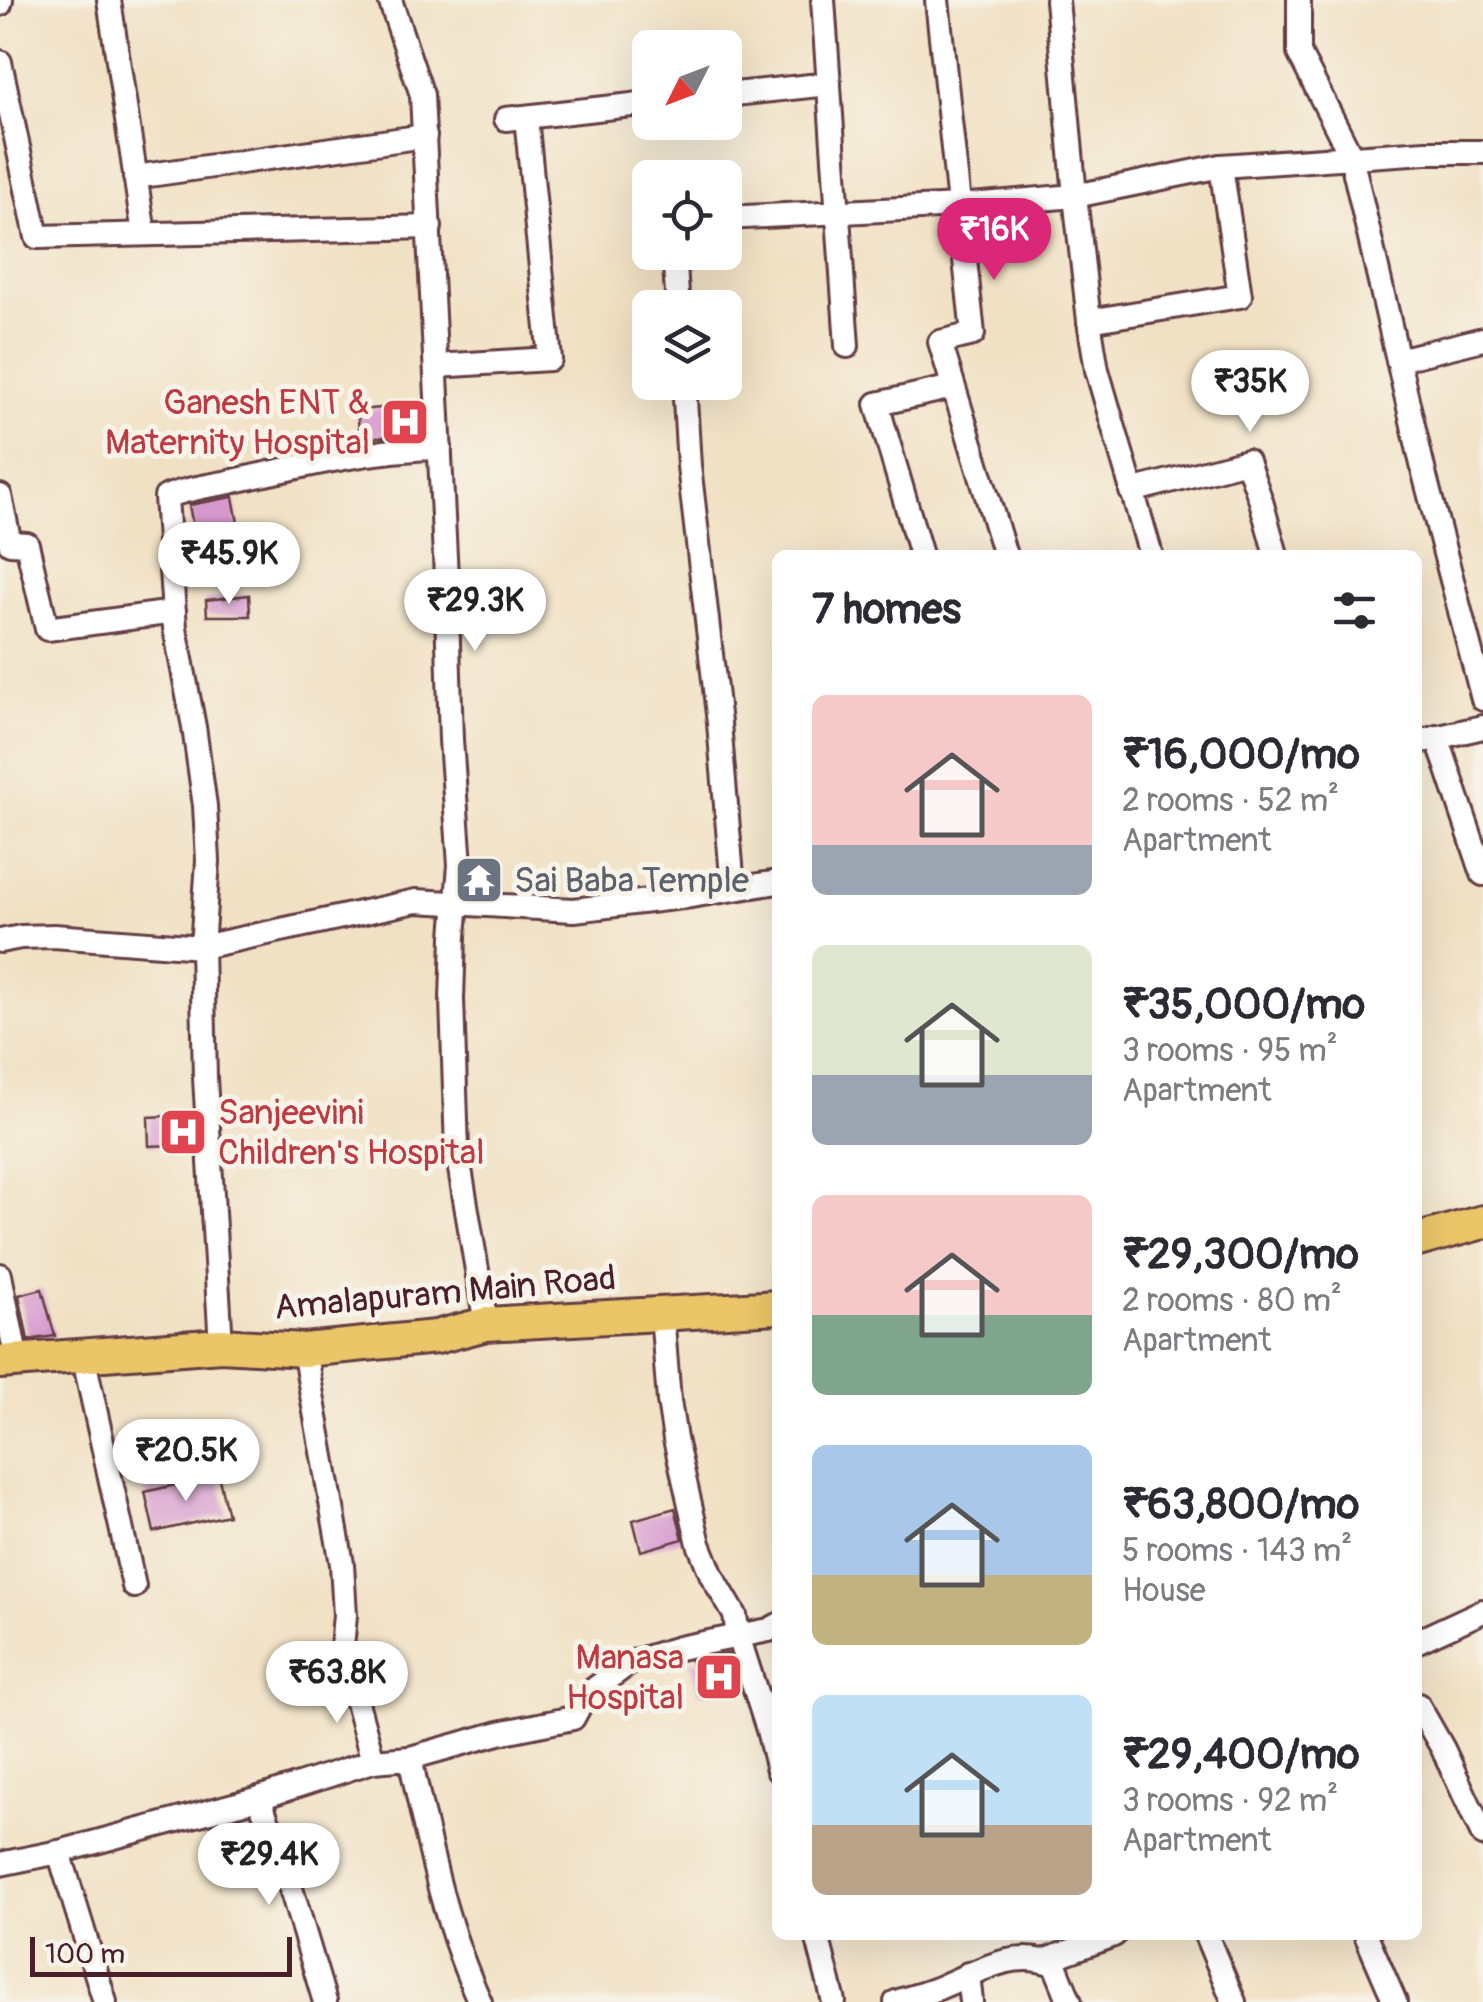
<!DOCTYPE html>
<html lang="en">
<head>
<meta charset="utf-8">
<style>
  :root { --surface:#fff; --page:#f2f2f3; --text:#2b2b33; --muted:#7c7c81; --accent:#db2777 }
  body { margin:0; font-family:Pangolin,sans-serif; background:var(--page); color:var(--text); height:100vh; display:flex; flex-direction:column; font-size:38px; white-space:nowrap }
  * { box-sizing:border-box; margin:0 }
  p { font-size:32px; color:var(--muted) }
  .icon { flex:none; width:55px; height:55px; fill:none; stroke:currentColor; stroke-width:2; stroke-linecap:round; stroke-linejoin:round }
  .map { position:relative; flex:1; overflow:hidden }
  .drawer { position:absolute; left:772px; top:550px; width:650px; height:1390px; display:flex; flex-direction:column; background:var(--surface); border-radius:15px; box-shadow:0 10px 40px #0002 }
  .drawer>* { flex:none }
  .needle { width:65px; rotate:228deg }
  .controls { position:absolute; left:632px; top:30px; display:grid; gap:20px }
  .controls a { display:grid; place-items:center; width:110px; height:110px; border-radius:15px; background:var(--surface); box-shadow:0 10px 40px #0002; font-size:50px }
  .scale { position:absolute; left:30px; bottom:25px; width:262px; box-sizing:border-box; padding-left:10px; border:5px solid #4a1f2b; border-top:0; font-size:28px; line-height:35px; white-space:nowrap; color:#4a1f2b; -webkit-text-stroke:8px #f7f3e8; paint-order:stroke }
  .price { position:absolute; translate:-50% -85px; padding:0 22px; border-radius:35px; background:#fff; color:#222; font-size:32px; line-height:65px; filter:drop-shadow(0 2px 5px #0008) }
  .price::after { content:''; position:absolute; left:50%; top:60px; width:30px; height:22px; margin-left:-15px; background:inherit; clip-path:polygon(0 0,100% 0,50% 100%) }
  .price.current { background:var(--accent); color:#fff }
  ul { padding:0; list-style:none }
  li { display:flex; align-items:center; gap:30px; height:250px; padding:0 40px }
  li span { display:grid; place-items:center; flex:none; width:280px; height:200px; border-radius:15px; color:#555 }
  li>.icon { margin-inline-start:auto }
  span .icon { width:120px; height:120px; fill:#fffc; stroke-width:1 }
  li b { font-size:42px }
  h2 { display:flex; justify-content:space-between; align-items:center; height:120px; padding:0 40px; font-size:42px }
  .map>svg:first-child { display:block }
</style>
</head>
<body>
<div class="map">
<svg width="1483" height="2002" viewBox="0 0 1483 2002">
  <rect width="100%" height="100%" fill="#f7f3e8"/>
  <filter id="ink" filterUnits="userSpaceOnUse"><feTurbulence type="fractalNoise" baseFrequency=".01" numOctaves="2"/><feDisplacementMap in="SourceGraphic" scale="20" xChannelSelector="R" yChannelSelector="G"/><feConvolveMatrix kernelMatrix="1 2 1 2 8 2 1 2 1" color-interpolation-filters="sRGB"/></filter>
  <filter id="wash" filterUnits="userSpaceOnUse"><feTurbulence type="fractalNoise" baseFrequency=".0048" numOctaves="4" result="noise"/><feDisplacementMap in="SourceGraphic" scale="40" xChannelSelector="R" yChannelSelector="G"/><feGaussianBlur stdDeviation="2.25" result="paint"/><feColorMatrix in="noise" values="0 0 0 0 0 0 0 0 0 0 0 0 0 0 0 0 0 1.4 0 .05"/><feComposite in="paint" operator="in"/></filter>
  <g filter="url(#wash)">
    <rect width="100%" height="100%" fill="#f1e1c4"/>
    <g id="blocks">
      <g fill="#d699ce">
        <path d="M 420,405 L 423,433 L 360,439 L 357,410 Z"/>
        <path d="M 233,497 L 242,544 L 198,552 L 189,505 Z"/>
        <path d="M 249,595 L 250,616 L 207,616 L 206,600 Z"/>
        <path d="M 192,1115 L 194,1144 L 149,1146 L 148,1117 Z"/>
        <path d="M 42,1289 L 55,1336 L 28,1340 L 19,1295 Z"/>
        <path d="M 218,1475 L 228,1515 L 154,1532 L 145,1492 Z"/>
        <path d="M 675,1508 L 683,1539 L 641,1551 L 633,1520 Z"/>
        <path d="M 728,1654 L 737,1683 L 700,1694 L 690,1661 Z"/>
      </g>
    </g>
  </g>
  <g filter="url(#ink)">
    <use href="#blocks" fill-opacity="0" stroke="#633c42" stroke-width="2.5"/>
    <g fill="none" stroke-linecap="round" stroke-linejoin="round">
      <g stroke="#633c42" stroke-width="28">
        <g id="minor">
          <path d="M 109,0 L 144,234"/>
          <path d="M 390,0 L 422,95 L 446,577 L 451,740 L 460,865 L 454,936 L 452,999 L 457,1151 L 486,1324"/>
          <path d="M 823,0 L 847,346"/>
          <path d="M 937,0 L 973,334 L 940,342 L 1005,555"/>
          <path d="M 1057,0 L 1075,196 L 1089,321 L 1097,370 L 1151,555"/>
          <path d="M 1299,0 L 1299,53 L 1351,156 L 1398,360 L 1483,339"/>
          <path d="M 0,4 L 1,0"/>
          <path d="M 0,62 L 37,237 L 430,227"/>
          <path d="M 725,95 L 829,84"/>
          <path d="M 506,119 L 650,103"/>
          <path d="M 135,177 L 425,136"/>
          <path d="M 725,218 L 959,206 L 1075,196 L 1221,166 L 1426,152 L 1483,152"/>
          <path d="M 674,252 L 678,308"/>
          <path d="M 1089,321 L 1240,296 L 1221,166"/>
          <path d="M 1398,360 L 1424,473 L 1483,699"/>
          <path d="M 436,366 L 550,359 L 526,117"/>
          <path d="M 684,382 L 689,466 L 719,723 L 733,888"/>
          <path d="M 1131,491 L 1247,461 L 1261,501 L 1276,555"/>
          <path d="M 0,496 L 10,543 L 27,544 L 47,629 L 174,612"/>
          <path d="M 921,555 L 877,404 L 953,387"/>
          <path d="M 1437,737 L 1483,874"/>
          <path d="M 1418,742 L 1483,727"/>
          <path d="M 0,941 L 21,937 L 54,936 L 202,947 L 416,901 L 574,910 L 691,896 L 778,882"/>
          <path d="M 0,1275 L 17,1361"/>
          <path d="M 662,1314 L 669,1401 L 675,1439 L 699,1544 L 712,1576 L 735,1615 L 738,1636 L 768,1730 L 778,1770"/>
          <path d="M 221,1345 L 205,1078 L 202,947 L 208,861 L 205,806 L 194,727 L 175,628 L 166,497 C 187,488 212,486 234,481 C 301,466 371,449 440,448"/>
          <path d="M 83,1355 L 134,1586"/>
          <path d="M 1418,1641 L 1483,1611"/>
          <path d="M 1418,1705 L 1443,1749 L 1483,1835"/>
          <path d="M 410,1758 C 428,1840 444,1925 480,2002"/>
          <path d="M 373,1761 L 410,1758 L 499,1733 L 573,1718 L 585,1696 L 629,1663 L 679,1648 L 769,1630 L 778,1625"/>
          <path d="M 259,1798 L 284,1865 L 325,2002"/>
          <path d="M 59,1852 L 105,2002"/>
          <path d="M 0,1864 L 59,1852 L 259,1798 L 373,1761 L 342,1648 L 345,1615 L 342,1564 L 304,1350"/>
          <path d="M 817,1935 L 834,2002"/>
          <path d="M 1206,1935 L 1234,2002"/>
          <path d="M 1366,1935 L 1395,2002"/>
          <path d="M 1044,1961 L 1114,1935"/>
          <path d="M 968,1974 L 971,2002"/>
          <path d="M 896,2002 C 911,1997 927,1993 941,1987 C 979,1971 1015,1948 1055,1965 L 1070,2002"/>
        </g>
      </g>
      <g stroke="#633c42" stroke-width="38">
        <g id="highway">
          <path d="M 1418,1240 L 1483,1222"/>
          <path d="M 0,1362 L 221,1345 L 304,1350 L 436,1337 L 486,1324 L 778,1307"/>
        </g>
      </g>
      <use href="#minor" stroke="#fff" stroke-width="22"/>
      <use href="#highway" stroke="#ebc669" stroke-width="32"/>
    </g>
  </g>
  <defs>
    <g id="hospital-square" transform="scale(2.5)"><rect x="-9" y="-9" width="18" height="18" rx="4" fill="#e0444e" stroke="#f7f3e8"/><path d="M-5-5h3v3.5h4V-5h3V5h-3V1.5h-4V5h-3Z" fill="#fff"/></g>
    <g id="temple-square" transform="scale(2.5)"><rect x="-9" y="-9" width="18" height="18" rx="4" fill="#6b7280" stroke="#f7f3e8"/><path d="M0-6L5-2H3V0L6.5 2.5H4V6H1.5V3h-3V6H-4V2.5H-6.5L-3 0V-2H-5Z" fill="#fff"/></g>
  </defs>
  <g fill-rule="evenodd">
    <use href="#hospital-square" x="405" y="422"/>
    <use href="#temple-square" x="479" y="880"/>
    <use href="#hospital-square" x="183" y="1132"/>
    <use href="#hospital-square" x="719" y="1677"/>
  </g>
  <g text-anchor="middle" stroke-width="10" stroke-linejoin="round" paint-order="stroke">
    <g font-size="35" fill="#be3a42" stroke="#f7f3e8" text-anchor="end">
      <text x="370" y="414">Ganesh ENT &amp;<tspan x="370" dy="40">Maternity Hospital</tspan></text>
      <text x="218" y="1124" text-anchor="start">Sanjeevini<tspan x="218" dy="40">Children's Hospital</tspan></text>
      <text x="684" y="1669">Manasa<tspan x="684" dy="40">Hospital</tspan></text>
    </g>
    <g font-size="35" fill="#5b616d" stroke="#f7f3e8" text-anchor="start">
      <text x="514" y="892">Sai Baba Temple</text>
    </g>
    <g font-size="35" fill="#4a1f2b" stroke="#f7f3e8">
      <text transform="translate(445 1292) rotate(-5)" y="12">Amalapuram Main Road</text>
    </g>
  </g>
</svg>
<div class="controls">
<a><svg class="needle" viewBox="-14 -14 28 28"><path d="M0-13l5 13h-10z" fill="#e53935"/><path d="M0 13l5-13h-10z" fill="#7c7c81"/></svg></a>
<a><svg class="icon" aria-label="locate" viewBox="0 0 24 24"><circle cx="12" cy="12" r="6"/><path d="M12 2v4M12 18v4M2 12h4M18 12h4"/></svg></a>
<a><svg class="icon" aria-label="layers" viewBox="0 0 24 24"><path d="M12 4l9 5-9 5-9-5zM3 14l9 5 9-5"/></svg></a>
</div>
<div class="scale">100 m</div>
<b class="price current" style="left:994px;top:283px">₹16K</b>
<b class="price" style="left:1250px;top:435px">₹35K</b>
<b class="price" style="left:229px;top:607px">₹45.9K</b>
<b class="price" style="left:475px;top:654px">₹29.3K</b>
<b class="price" style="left:186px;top:1504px">₹20.5K</b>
<b class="price" style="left:337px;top:1726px">₹63.8K</b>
<b class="price" style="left:269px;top:1908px">₹29.4K</b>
<section class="drawer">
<h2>7 homes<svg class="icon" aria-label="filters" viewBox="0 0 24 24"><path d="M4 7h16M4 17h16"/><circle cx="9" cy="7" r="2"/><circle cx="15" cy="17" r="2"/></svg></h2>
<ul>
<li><span style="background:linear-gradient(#f6c9c9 75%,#9aa5b1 0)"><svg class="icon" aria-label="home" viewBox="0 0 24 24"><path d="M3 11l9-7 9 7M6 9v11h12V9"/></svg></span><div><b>₹16,000/mo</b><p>2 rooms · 52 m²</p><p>Apartment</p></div></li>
<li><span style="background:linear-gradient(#dfe7d0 65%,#9aa5b1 0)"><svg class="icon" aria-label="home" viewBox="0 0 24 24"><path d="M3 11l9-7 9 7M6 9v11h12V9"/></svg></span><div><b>₹35,000/mo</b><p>3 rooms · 95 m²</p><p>Apartment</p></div></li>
<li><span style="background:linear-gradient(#f6c9c9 60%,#7fa58c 0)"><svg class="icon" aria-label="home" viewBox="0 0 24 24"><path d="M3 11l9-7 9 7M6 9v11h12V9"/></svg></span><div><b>₹29,300/mo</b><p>2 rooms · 80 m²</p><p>Apartment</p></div></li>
<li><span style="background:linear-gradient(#a9c7e8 65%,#c2b280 0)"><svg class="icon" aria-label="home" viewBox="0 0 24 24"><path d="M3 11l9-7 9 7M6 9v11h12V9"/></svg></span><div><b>₹63,800/mo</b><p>5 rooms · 143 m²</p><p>House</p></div></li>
<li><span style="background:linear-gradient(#bfe0f5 65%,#b9a48a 0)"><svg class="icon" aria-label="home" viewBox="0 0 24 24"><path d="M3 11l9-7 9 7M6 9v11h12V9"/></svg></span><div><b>₹29,400/mo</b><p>3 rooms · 92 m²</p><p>Apartment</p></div></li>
</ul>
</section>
</div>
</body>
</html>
